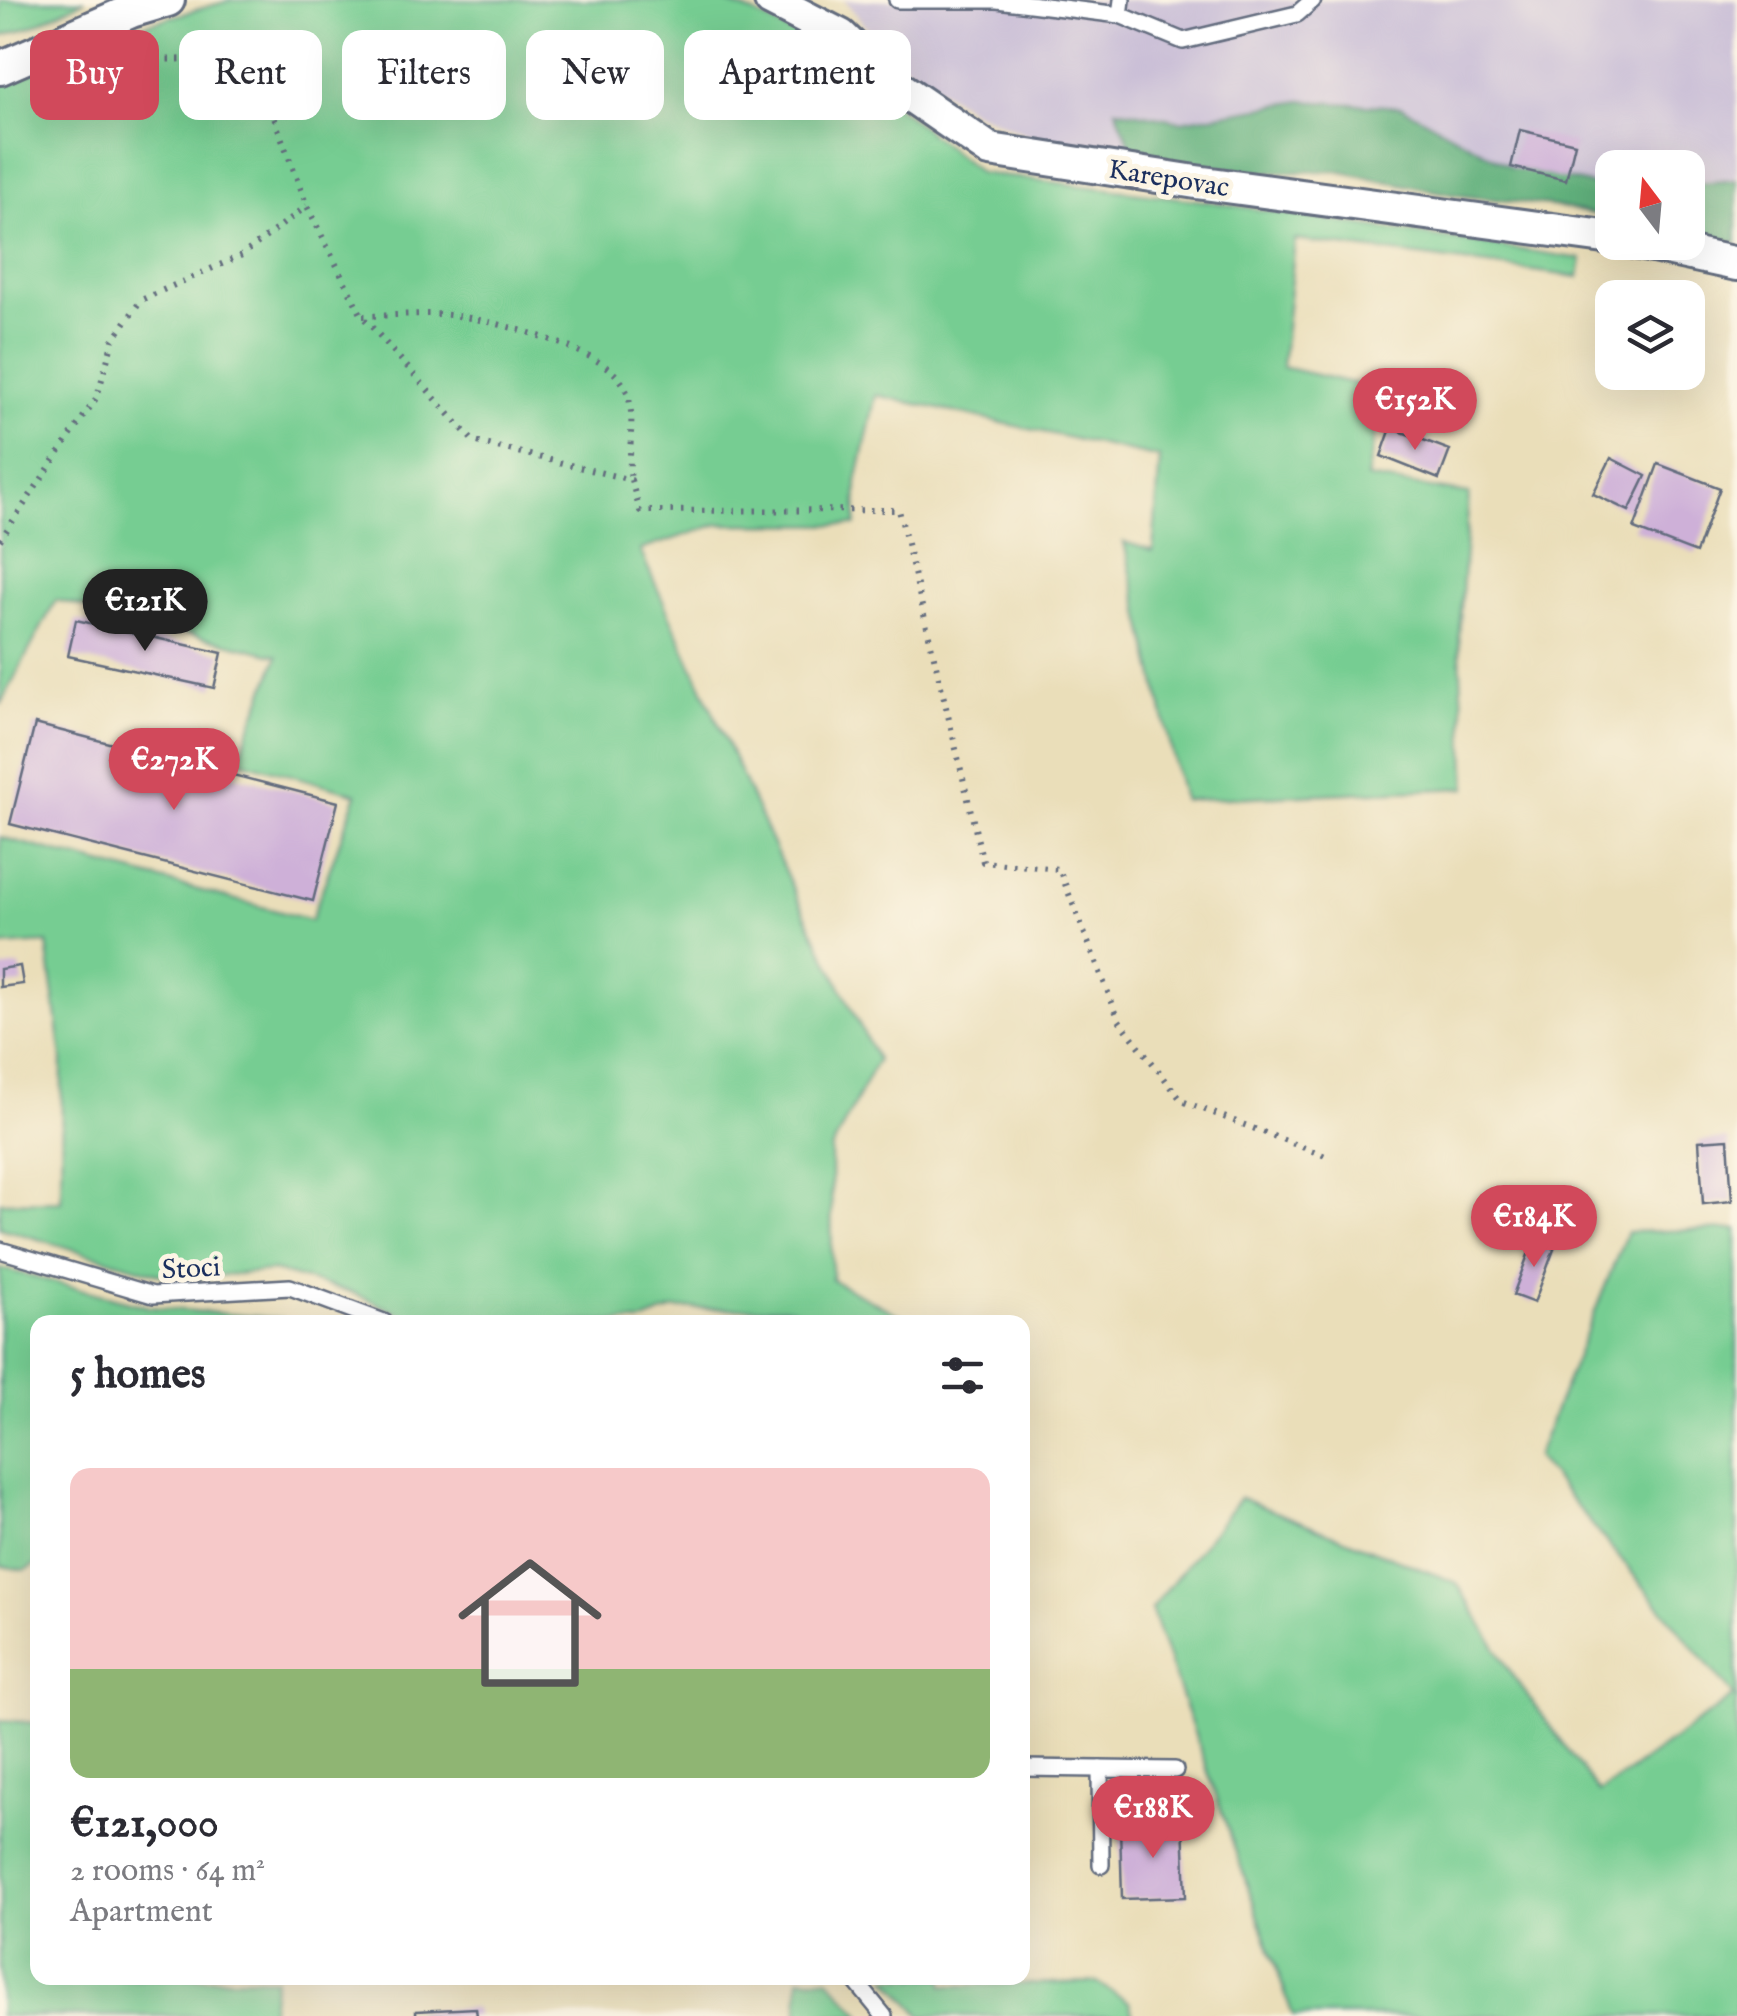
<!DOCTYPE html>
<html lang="en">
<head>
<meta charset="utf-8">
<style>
  :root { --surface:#fff; --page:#f2f2f3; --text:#2b2b33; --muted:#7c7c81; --line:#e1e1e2; --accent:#d1495b }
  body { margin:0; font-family:"IM FELL English",serif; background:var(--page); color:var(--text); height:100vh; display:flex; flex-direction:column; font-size:38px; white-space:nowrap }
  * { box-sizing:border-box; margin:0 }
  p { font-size:32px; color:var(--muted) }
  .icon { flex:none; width:55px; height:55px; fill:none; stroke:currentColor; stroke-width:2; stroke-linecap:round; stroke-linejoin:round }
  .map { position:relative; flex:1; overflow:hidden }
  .sheet { position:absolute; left:30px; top:1315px; width:1000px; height:670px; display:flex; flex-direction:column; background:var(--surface); border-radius:20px; box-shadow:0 10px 40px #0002 }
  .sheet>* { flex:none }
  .hud { position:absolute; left:30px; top:30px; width:1000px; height:90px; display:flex; gap:20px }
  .needle { width:65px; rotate:344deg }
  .tools { position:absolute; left:1595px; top:150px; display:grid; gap:20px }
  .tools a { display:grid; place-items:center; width:110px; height:110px; border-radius:20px; background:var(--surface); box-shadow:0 10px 40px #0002; font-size:50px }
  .price { position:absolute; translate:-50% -85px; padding:0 22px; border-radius:35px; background:var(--accent); color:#fff; font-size:32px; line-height:65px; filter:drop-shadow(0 2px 5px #0008) }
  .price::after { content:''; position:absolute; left:50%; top:60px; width:30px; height:22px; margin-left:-15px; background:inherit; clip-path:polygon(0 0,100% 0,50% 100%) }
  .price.current { background:#222; color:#fff }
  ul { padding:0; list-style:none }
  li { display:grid; align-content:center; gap:20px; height:530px; padding:0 40px }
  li+li { border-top:2px solid var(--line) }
  li span { display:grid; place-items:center; height:310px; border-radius:20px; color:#555 }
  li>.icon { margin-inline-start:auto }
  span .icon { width:180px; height:180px; fill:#fffc; stroke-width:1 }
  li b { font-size:42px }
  h2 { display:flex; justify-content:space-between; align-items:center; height:120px; padding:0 40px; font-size:42px }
  .chip { padding:0 35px; border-radius:20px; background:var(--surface); box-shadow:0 10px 40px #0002; font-size:35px; line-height:90px }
  .chip.current { background:var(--accent); color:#fff }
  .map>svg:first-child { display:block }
</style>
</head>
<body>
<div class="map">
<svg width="1737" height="2016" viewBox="0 0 1737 2016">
  <rect width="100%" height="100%" fill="#fcf5e5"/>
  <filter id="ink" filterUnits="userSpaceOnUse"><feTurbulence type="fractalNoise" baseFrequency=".01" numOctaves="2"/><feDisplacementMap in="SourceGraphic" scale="20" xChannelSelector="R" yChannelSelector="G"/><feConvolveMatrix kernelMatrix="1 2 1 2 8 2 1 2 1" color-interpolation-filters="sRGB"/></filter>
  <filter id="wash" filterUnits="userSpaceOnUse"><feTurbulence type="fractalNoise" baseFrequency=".0048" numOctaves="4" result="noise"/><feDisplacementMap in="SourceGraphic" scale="40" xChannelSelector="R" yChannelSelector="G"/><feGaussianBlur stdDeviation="2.25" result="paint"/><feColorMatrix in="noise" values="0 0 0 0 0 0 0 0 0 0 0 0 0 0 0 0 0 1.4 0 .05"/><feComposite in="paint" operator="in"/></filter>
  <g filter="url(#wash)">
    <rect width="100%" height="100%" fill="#eadeb9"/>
    <path fill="#cabfd7" d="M 844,0 L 1737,0 L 1737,180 L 1688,184 L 1688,168 L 1612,168 L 1612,189 L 1608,190 L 1511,167 L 1401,107 L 1301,101 L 1181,121 L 1117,109 L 1135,158 L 1032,137 L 973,111 L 892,57 Z"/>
    <g fill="#76cd92" stroke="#487e78" stroke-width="2.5">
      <path d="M 0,0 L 85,0 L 30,27 L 0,37 Z"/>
      <path d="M 231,0 L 718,0 L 753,13 L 825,49 L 980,173 L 1204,201 L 1582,259 L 1579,277 L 1295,240 L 1282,367 L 1383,390 L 1367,478 L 1469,494 L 1459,635 L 1467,788 L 1183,800 L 1124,542 L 1153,551 L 1160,458 L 876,395 L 857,482 L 856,525 L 719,524 L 640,550 L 797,898 L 877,1060 L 831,1150 L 832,1280 L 913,1322 L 830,1322 L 791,1308 L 674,1309 L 642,1322 L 418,1322 L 351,1292 L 273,1271 L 176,1279 L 0,1228 L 0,1202 L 61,1201 L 62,1058 L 47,943 L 0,946 L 0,837 L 311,920 L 357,794 L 238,760 L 278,656 L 56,600 L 0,705 L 0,83 L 94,39 Z"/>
      <path d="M 1737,1229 L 1737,2016 L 1293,2016 L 1151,1609 L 1240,1498 L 1457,1583 L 1513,1676 L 1599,1793 L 1734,1696 L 1536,1457 L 1627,1232 Z"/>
      <path d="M 0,1268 L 149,1307 L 284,1319 L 284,1322 L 38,1322 L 37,1564 L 25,1570 L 0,1566 Z"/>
      <path d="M 0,1720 L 37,1723 L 38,1978 L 275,1978 L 270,2016 L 0,2016 Z"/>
      <path d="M 799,1978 L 828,1978 L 863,2016 L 798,2016 Z"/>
      <path d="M 887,1978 L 942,1978 L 944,1986 L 1096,1982 L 1129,2002 L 1133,2016 L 922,2016 Z"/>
    </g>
    <g fill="#60b07c" stroke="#3e706d" stroke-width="2.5">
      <path d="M 1301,101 L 1402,107 L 1511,167 L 1612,189 L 1612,218 L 1559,207 L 1454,195 L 1336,171 L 1265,173 L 1135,158 L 1116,109 L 1181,121 Z"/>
      <path d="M 1737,180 L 1737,243 L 1688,233 L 1688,184 Z"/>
    </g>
    <g id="blocks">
      <g fill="#ceb0d8">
        <path d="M 1520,130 L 1575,143 L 1566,180 L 1511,167 Z"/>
        <path d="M 1391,428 L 1450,450 L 1439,479 L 1381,456 Z"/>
        <path d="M 1611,458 L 1646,476 L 1629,511 L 1593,494 Z"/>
        <path d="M 1658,464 L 1720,488 L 1696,553 L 1634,529 Z"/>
        <path d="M 76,620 L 222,653 L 214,688 L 68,656 Z"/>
        <path d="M 35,724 L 338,802 L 313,901 L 10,824 Z"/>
        <path d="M 20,966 L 23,984 L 0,987 L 0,969 Z"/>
        <path d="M 1728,1139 L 1732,1201 L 1703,1204 L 1699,1141 Z"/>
        <path d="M 1535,1236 L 1556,1244 L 1534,1303 L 1513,1295 Z"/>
        <path d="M 1183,1823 L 1186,1897 L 1122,1899 L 1120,1825 Z"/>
        <path d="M 476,2008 L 477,2016 L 416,2016 L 416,2011 Z"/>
      </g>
    </g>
  </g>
  <g filter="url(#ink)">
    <use href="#blocks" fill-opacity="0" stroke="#636c7e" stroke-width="2.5"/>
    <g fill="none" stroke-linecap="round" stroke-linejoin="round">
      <g stroke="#636c7e" stroke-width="20">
        <g id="service">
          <path d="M 897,0 L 997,0 L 1120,15 L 1122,0"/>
          <path d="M 1120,15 L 1183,41 L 1297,14 L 1313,0"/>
          <path d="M 0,1250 L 153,1295 L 290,1287 L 384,1322"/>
          <path d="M 1022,1768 L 1175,1770"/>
          <path d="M 1100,1769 L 1101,1865"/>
          <path d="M 853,1978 L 884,2016"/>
        </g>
      </g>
      <g stroke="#636c7e" stroke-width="38">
        <g id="minor">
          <path d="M 771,0 L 841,36 L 885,78 L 990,150 L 1196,182 L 1612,238"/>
          <path d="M 0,68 L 131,11 L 168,0"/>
          <path d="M 1634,242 L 1737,264"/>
        </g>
      </g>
      <g stroke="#636c7e" stroke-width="6" stroke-dasharray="2.5 8" stroke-linecap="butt">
        <path d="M 115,60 L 217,59 L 263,88 L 307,206 L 362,316 L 473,441 L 631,480 L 640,511 L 899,510 L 983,862 L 1059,869 L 1119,1020 L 1182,1101 L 1328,1157"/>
        <path d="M 363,316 C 396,316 432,311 464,317 C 502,323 599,349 621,381 C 640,407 626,449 631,480"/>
        <path d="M 0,540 L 97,397 L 113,340 L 141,300 L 242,255 L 307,206"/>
        <path d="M 37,1647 L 38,1647"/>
      </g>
      <use href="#service" stroke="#fff" stroke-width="15"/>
      <use href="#minor" stroke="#fff" stroke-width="32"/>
    </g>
  </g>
  <g text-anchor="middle" stroke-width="10" stroke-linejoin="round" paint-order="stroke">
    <g font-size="28" fill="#1b2f5e" stroke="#fcf5e5">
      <text transform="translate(1169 177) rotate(9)" y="10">Karepovac</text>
      <text transform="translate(191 1267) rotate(-3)" y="10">Stoci</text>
    </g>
  </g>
</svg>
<div class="tools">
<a><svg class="needle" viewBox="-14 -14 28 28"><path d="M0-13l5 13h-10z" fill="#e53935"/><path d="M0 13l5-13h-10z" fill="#7c7c81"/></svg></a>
<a><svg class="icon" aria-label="layers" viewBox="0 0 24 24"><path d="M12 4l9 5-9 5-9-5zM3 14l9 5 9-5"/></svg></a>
</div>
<b class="price" style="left:1415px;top:453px">€152K</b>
<b class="price current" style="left:145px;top:654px">€121K</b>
<b class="price" style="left:174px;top:813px">€272K</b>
<b class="price" style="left:1534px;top:1270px">€184K</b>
<b class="price" style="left:1153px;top:1861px">€188K</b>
<div class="hud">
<a class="chip current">Buy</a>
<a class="chip">Rent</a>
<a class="chip">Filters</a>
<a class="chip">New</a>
<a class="chip">Apartment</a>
</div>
<section class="sheet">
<h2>5 homes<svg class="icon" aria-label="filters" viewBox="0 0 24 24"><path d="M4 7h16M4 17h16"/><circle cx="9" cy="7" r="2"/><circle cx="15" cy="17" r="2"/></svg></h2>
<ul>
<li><span style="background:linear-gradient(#f6c9c9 65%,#8fb573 0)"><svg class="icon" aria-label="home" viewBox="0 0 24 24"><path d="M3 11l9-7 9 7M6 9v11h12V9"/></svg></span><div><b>€121,000</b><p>2 rooms · 64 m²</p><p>Apartment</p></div></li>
</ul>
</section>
</div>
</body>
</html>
